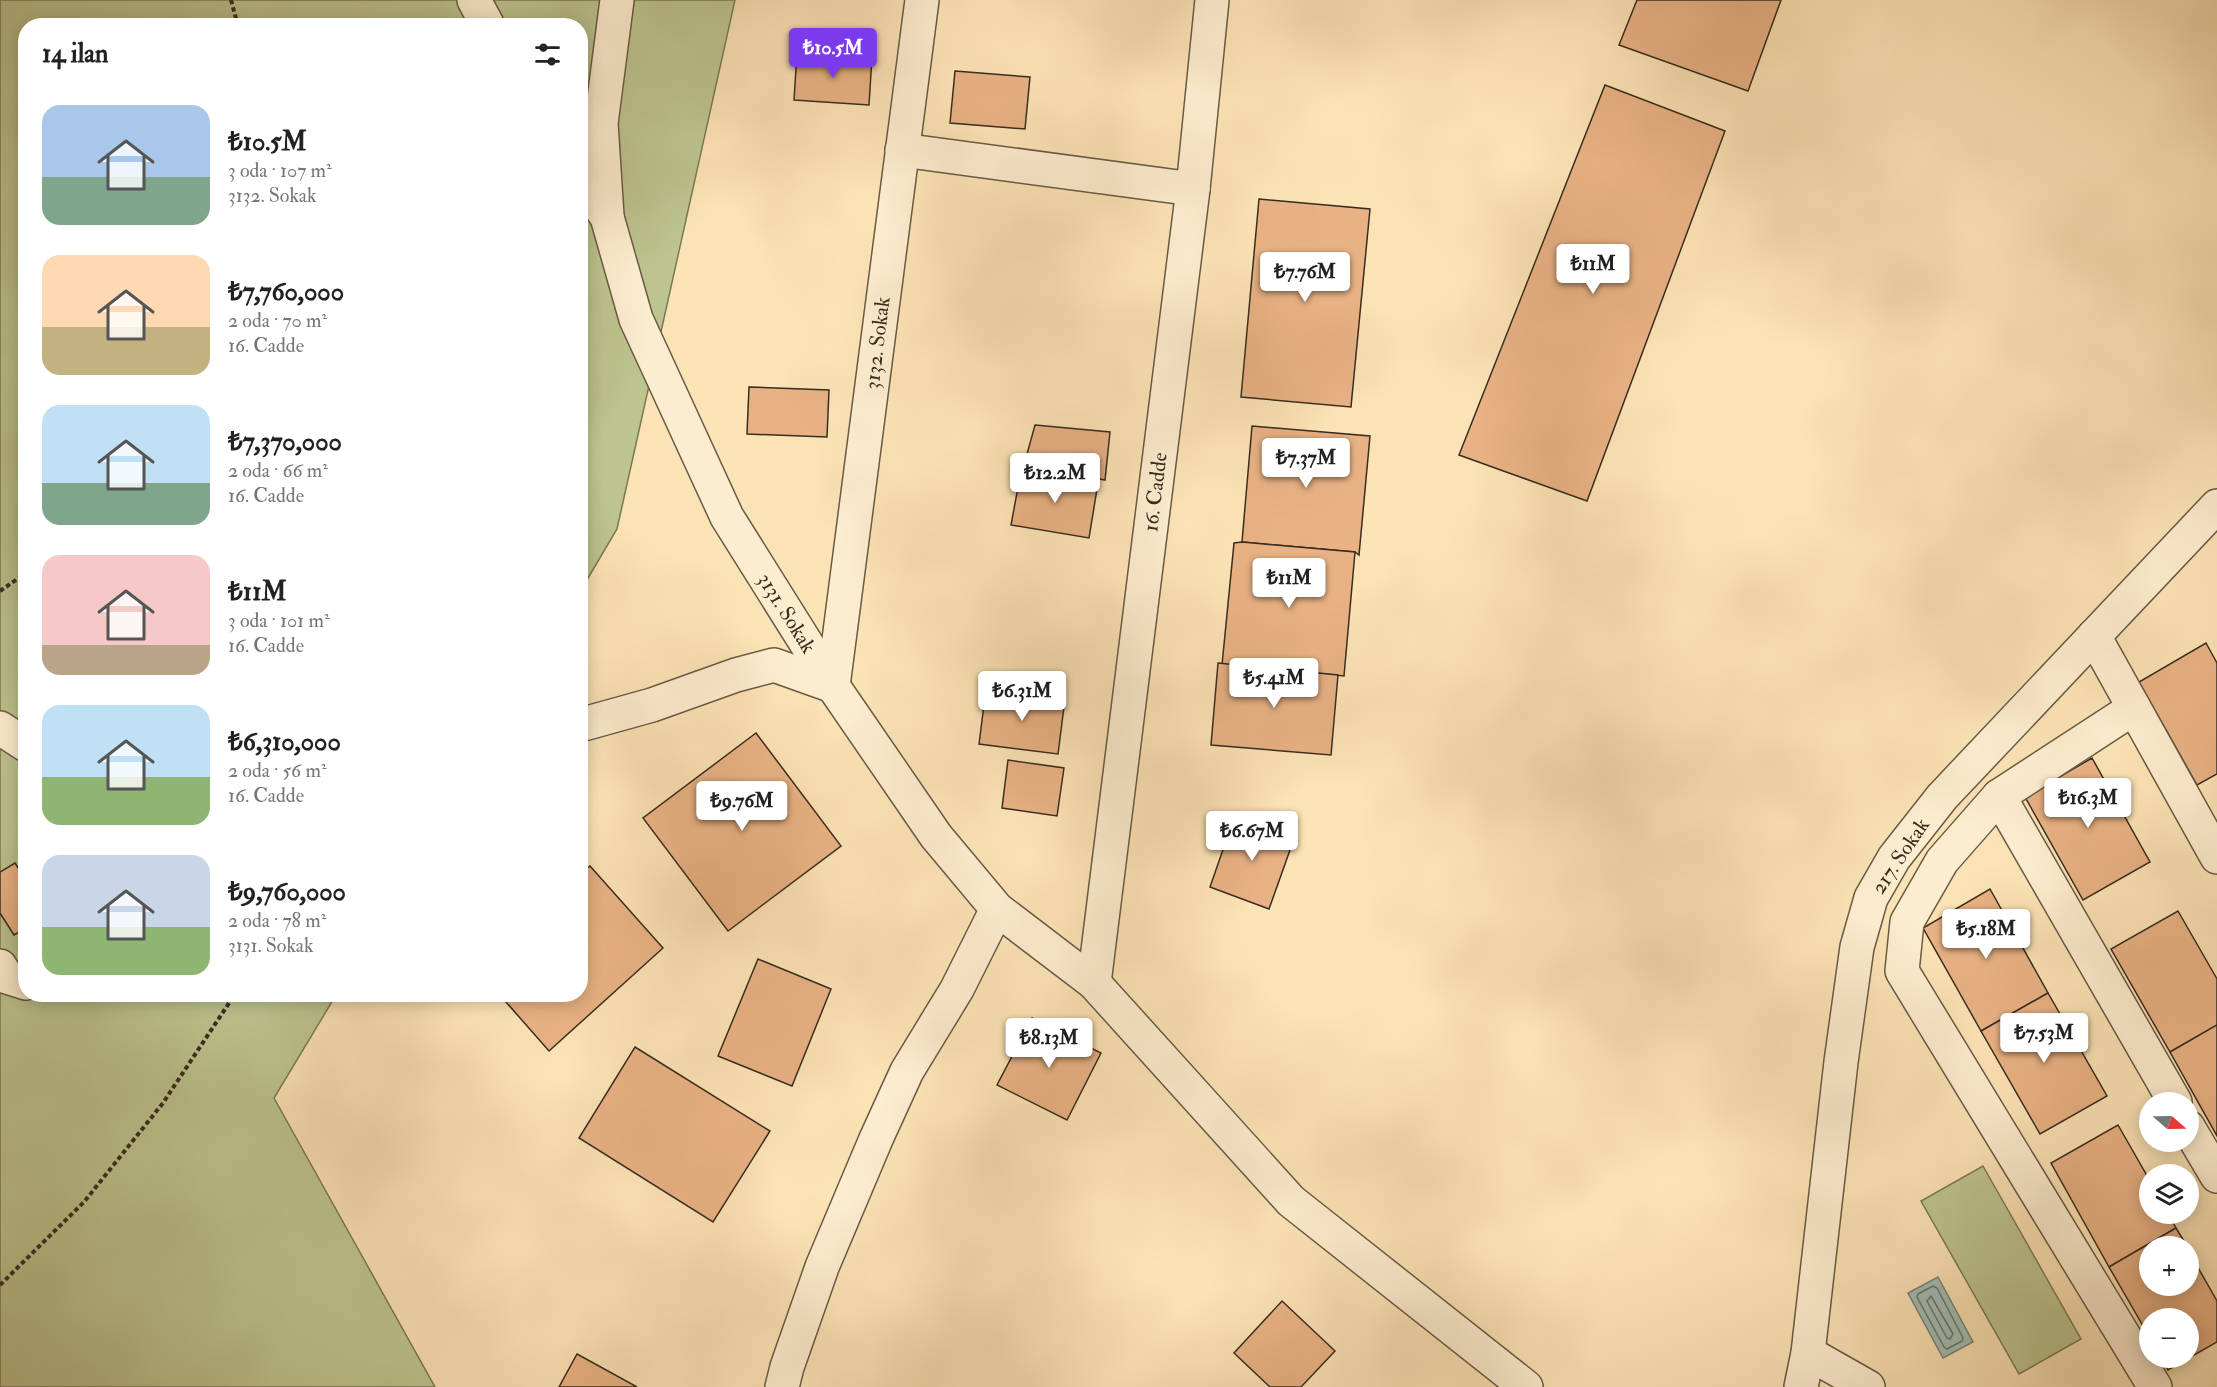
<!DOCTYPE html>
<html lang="tr">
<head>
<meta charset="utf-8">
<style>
  :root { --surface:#fff; --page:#f6f6f6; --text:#222; --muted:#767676; --accent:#7c3aed }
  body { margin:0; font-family:"IM FELL Double Pica",serif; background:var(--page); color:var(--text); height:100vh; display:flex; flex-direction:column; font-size:22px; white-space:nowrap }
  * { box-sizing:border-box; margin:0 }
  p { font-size:20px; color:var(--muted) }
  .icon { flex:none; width:33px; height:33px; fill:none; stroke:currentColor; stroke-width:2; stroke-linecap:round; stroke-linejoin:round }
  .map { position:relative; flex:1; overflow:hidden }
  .details { position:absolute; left:18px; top:18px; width:570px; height:984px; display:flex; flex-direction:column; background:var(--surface); border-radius:24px; box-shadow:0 3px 15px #0003 }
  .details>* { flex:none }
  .needle { width:39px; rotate:110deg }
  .fabs { position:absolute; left:2139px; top:1092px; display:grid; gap:12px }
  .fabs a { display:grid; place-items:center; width:60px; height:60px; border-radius:50%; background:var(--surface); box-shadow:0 3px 15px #0003; font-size:30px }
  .price { position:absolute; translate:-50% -51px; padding:0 14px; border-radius:6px; background:#fff; color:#222; font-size:20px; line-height:39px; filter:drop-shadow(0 2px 3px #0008) }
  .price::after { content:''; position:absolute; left:50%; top:36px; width:18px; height:14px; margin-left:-9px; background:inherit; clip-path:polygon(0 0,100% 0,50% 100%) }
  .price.on { background:var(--accent); color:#fff }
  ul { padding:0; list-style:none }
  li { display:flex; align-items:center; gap:18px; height:150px; padding:0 24px }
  li span { display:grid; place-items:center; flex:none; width:168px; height:120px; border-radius:18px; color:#555 }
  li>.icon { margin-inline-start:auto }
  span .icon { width:72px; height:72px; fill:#fffc; stroke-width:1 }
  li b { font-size:26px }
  h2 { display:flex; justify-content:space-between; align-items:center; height:72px; padding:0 24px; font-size:26px }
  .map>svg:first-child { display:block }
</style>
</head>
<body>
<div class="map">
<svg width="2217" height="1387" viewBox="0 0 2217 1387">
  <rect width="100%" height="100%" fill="#fce3b5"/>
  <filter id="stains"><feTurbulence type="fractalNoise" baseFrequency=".00333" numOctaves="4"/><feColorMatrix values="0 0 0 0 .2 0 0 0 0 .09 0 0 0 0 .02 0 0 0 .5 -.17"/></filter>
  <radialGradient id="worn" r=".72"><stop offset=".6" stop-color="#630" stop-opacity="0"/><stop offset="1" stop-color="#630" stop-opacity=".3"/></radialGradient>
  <g fill="#bdc48f" stroke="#7a7858" stroke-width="1.5">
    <path d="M 0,0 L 735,0 L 617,529 L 581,590 L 580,26 L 26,26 L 26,994 L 336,995 L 274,1098 L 435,1387 L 0,1387 Z"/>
    <path d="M 1983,1166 L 2081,1339 L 2019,1374 L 1921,1201 Z"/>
  </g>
  <path fill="#a1bdb5" stroke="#77837a" stroke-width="1.5" d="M 1938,1277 L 1973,1342 L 1943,1358 L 1908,1293 Z"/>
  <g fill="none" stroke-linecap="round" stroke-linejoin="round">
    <g stroke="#6c746b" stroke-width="1.5">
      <path d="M 1933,1286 L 1937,1288 L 1963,1338 L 1962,1341 L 1947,1349 L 1944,1347 L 1917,1297 L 1918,1294 Z"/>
      <path d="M 1931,1296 L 1953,1334 L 1950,1339 L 1947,1338 L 1927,1301 Z"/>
    </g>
  </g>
  <g fill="#e9b284" stroke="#372c21" stroke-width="1.5">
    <path d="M 1637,0 L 1781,0 L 1748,91 L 1619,45 Z"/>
    <path d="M 797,53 L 872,57 L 869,105 L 794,100 Z"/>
    <path d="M 955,71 L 1030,77 L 1025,129 L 950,123 Z"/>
    <path d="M 1605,85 L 1725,131 L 1587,501 L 1459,455 Z"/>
    <path d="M 1259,199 L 1370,209 L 1351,407 L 1241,397 Z"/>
    <path d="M 749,387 L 829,390 L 827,437 L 747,434 Z"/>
    <path d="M 1035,425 L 1110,432 L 1105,480 L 1024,465 Z"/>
    <path d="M 1252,426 L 1370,436 L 1359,555 L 1355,552 L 1242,542 Z"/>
    <path d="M 1021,471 L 1098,483 L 1089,538 L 1011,525 Z"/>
    <path d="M 1242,542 L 1355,552 L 1344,676 L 1222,665 L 1234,543 Z"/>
    <path d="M 2206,643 L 2217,663 L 2217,774 L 2197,785 L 2139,682 Z"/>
    <path d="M 1218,663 L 1338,675 L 1331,755 L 1211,745 Z"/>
    <path d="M 986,689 L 1065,699 L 1058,754 L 979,744 Z"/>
    <path d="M 756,733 L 841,846 L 728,931 L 643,818 Z"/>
    <path d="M 2092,758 L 2150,862 L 2083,900 L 2025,797 Z"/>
    <path d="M 1008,760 L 1064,768 L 1057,816 L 1002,808 Z"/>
    <path d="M 1235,815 L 1295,836 L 1269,909 L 1210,887 Z"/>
    <path d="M 15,863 L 24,877 L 26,876 L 26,928 L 14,935 L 0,913 L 0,872 Z"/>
    <path d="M 590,866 L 663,948 L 549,1051 L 499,994 L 580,994 L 580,874 Z"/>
    <path d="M 1990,889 L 2048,993 L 1981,1031 L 1923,928 Z"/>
    <path d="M 2178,911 L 2217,979 L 2217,1025 L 2170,1052 L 2111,949 Z"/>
    <path d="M 758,959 L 831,989 L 792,1086 L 718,1056 Z"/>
    <path d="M 2048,993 L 2107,1096 L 2040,1134 L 1981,1031 Z"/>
    <path d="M 1032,1018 L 1101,1053 L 1067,1120 L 997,1085 Z"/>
    <path d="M 2217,1025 L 2217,1136 L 2170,1052 Z"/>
    <path d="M 635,1047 L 770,1131 L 713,1222 L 579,1138 Z"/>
    <path d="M 2118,1125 L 2150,1181 L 2150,1214 L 2168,1214 L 2176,1228 L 2109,1267 L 2051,1163 Z"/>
    <path d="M 2176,1228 L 2187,1246 L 2150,1246 L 2150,1286 L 2188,1286 L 2188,1250 L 2217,1301 L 2217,1342 L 2168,1370 L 2161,1358 L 2188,1358 L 2188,1318 L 2150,1318 L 2150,1338 L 2109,1267 Z"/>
    <path d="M 1282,1301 L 1335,1351 L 1301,1387 L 1270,1387 L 1234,1353 Z"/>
    <path d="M 577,1354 L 637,1387 L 559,1387 Z"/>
  </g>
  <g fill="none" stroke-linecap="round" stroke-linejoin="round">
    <g stroke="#685a46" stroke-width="36">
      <g id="minor">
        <path d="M 474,0 L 488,26"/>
        <path d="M 902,150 L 1193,189"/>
        <path d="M 580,178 L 607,217 L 636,319 L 727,517 L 833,686 L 936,836 L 997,909 L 1094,983 L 1291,1201 L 1526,1387"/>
        <path d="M 607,216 L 601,123 L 617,0"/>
        <path d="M 2094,636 L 2217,857"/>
        <path d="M 2134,708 L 1999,796 L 1942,861 L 1907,922 L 1902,971 L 2155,1387"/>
        <path d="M 580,725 L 652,705 L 736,675 L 774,665 L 833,686 L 922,0"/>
        <path d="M 0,728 L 26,745"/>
        <path d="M 1999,796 L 2175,1102"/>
        <path d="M 0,966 L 7,977 L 26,983"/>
        <path d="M 1094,983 L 1193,189 L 1212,0"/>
        <path d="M 2188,1127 L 2217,1176"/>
        <path d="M 1808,1353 L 1868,1387"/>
        <path d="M 782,1387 L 787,1367 L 822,1267 L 876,1139 L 907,1071 L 957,989 L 997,909"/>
        <path d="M 1801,1387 L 1808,1353 L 1841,1062 L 1857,947 L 1871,898 L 1894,858 L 1942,797 L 2217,506"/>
      </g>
    </g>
    <g stroke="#372c21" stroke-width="4" stroke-dasharray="4.5 3" stroke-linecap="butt">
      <path d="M 231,0 L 238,26"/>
      <path d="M 0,591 L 26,573"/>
      <path d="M 0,1285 L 84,1202 L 163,1103 L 235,994"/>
    </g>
    <use href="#minor" stroke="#fdedcf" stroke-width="33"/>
  </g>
  <g text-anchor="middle" stroke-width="4.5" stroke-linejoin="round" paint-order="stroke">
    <g font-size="21" fill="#372c21" stroke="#fdedcf">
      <text transform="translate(877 343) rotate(-83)" y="7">3132. Sokak</text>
      <text transform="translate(1155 492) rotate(-83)" y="7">16. Cadde</text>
      <text transform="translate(787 613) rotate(58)" y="7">3131. Sokak</text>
      <text transform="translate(1900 856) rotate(-56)" y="7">217. Sokak</text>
    </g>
  </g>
  <rect width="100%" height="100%" filter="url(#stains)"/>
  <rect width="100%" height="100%" fill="url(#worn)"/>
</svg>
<div class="fabs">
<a><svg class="needle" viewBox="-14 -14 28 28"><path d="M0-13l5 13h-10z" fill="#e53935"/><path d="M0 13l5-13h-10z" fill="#767676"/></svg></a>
<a><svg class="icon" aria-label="layers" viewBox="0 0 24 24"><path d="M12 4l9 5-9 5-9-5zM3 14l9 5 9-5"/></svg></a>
<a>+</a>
<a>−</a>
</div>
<b class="price on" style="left:833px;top:79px">₺10.5M</b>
<b class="price" style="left:1593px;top:295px">₺11M</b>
<b class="price" style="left:1305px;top:303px">₺7.76M</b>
<b class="price" style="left:1306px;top:489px">₺7.37M</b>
<b class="price" style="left:1055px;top:504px">₺12.2M</b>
<b class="price" style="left:1289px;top:609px">₺11M</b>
<b class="price" style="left:1274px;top:709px">₺5.41M</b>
<b class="price" style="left:1022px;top:722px">₺6.31M</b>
<b class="price" style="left:2088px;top:829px">₺16.3M</b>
<b class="price" style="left:742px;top:832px">₺9.76M</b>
<b class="price" style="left:1252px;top:862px">₺6.67M</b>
<b class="price" style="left:1986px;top:960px">₺5.18M</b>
<b class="price" style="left:2044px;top:1064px">₺7.53M</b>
<b class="price" style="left:1049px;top:1069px">₺8.13M</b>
<section class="details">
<h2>14 ilan<svg class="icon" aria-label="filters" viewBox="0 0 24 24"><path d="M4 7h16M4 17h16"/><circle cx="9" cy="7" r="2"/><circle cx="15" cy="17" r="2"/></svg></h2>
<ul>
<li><span style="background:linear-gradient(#a9c7e8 60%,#7fa58c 0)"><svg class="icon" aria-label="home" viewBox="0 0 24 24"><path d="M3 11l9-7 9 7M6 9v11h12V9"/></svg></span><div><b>₺10.5M</b><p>3 oda · 107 m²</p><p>3132. Sokak</p></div></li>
<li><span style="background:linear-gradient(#ffd9b3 60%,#c2b280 0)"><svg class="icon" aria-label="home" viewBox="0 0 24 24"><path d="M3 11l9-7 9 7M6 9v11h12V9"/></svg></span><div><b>₺7,760,000</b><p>2 oda · 70 m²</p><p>16. Cadde</p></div></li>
<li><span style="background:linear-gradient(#bfe0f5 65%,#7fa58c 0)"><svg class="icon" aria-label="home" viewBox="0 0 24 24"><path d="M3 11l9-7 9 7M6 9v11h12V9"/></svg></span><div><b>₺7,370,000</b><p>2 oda · 66 m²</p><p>16. Cadde</p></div></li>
<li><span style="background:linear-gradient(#f6c9c9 75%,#b9a48a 0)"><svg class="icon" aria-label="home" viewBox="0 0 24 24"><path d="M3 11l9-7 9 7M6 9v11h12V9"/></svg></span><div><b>₺11M</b><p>3 oda · 101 m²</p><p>16. Cadde</p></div></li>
<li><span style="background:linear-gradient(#bfe0f5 60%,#8fb573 0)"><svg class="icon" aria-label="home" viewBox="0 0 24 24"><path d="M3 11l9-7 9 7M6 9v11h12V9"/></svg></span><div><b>₺6,310,000</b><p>2 oda · 56 m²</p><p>16. Cadde</p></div></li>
<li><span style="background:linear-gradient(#c9d6e8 60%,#8fb573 0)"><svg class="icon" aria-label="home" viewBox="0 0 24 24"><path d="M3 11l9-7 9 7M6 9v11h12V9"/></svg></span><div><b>₺9,760,000</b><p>2 oda · 78 m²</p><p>3131. Sokak</p></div></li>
</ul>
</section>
</div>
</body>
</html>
